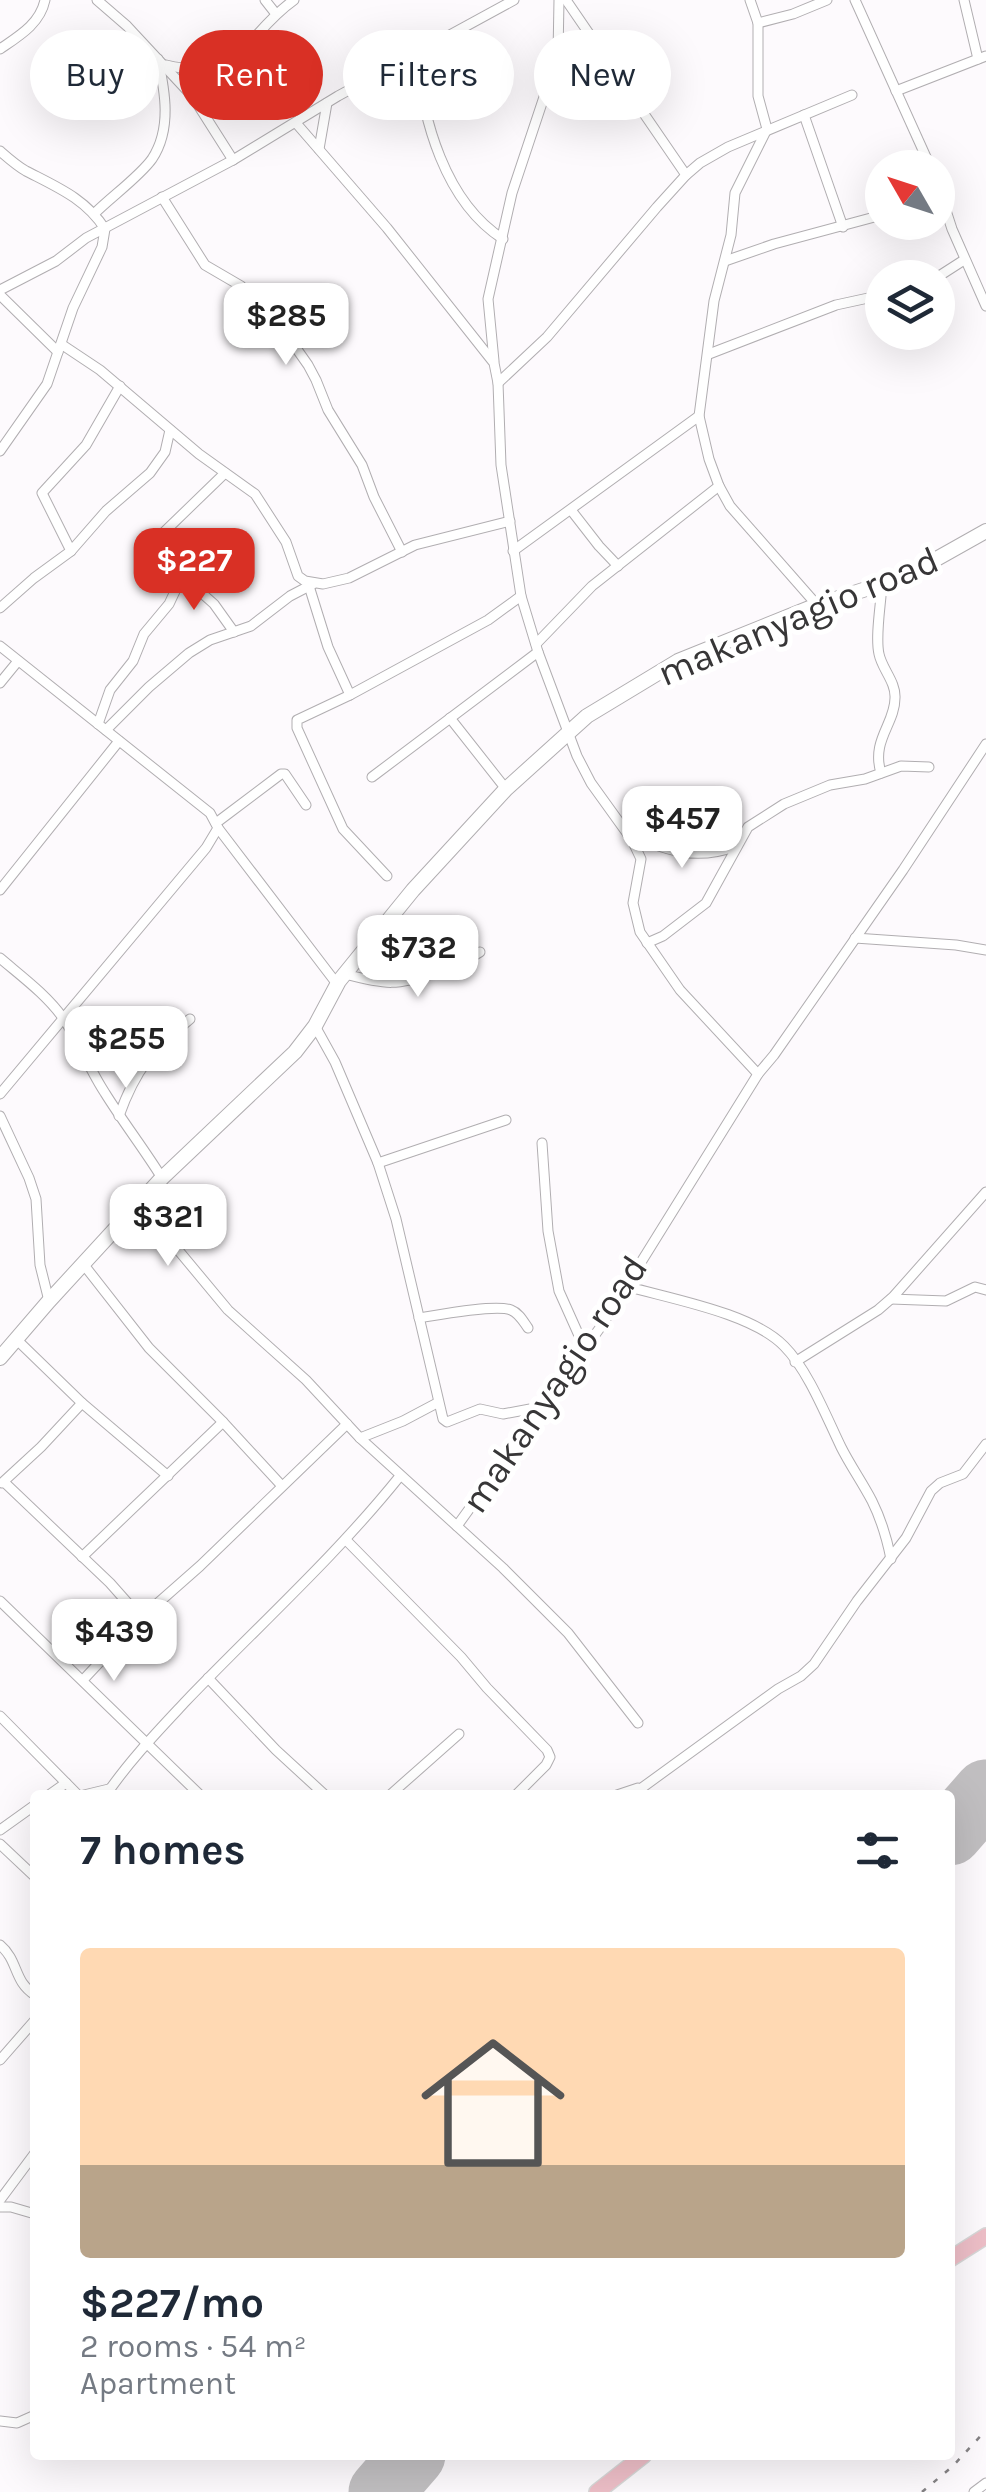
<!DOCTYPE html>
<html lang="en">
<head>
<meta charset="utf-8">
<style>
  :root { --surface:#fff; --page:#f2f2f3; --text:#1f2937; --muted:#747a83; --line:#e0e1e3; --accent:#d93025 }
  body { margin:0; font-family:Karla,sans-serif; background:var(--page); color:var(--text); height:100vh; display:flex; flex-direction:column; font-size:38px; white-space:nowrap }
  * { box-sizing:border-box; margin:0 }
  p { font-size:32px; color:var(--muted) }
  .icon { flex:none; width:55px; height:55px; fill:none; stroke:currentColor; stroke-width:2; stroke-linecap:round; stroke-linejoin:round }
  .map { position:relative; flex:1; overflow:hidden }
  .side { position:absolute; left:30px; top:1790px; width:925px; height:670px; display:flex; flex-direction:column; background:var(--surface); border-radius:10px; box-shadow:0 10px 40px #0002 }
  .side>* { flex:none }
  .guide { position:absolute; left:30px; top:30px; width:928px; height:90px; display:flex; gap:20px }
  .needle { width:65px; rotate:309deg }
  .controls { position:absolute; left:865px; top:150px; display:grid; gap:20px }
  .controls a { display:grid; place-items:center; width:90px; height:90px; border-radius:50%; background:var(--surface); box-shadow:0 10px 40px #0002; font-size:50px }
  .price { position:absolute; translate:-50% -85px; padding:0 22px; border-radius:20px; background:#fff; color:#222; font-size:32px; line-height:65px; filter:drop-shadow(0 2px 5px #0008) }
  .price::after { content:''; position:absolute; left:50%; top:60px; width:30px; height:22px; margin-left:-15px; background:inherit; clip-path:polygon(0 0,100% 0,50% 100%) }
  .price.active { background:var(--accent); color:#fff }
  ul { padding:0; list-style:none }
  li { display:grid; align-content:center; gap:20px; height:530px; padding:0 50px }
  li+li { border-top:2px solid var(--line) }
  li span { display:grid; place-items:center; height:310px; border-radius:10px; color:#555 }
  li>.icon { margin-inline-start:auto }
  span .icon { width:180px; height:180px; fill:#fffc; stroke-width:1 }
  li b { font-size:42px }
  h2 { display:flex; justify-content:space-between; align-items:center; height:120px; padding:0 50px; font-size:42px }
  .chip { padding:0 35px; border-radius:45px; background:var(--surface); box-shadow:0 10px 40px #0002; font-size:35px; line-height:90px }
  .chip.active { background:var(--accent); color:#fff }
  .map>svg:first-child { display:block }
</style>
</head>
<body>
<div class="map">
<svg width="986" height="2492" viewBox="0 0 986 2492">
  <rect width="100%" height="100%" fill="#fdfafd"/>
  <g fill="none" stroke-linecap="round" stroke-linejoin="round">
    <g stroke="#c0bec0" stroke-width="65">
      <path d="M 950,1833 L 986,1792"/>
      <path d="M 381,2492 L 413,2455"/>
    </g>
    <g stroke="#b1aeb1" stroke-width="11">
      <g id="street">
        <path d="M 97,0 L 127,26 L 193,97 L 233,160"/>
        <path d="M 265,0 L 276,14"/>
        <path d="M 566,0 L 686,175"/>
        <path d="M 750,0 L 758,23 L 758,96 L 767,129 L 735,193 L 731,235 L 714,301 L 699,416 L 709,459 L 719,486 L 730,506 L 817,605"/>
        <path d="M 855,0 L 931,168"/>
        <path d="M 964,0 L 978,59"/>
        <path d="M 758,23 L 793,14 L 827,0"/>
        <path d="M 0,49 C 19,36 40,24 45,0"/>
        <path d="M 417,54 C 422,119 445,202 503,239"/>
        <path d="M 166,65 C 243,83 243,36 294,0"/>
        <path d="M 896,91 L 986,56"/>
        <path d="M 804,115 L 843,227"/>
        <path d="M 296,123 L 387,228 L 494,363 L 498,383 L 501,465 L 521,596 L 538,652 L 577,756 L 591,783 L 632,840 L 641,859 L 633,903 L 640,932 L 680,990 L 758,1074"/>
        <path d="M 319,149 L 327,103"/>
        <path d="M 0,151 C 8,158 17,166 26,171 C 57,187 86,199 105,229 L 102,247 L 73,308 L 47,384 L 0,451"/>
        <path d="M 938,186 L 952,229 L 986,306"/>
        <path d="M 162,197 L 205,265 L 241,286 L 261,304 L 275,318 L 308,365 L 316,380 L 328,410 L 362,465 L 374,497 L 402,552"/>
        <path d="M 95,213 C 111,197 140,176 152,159 C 172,129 165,91 158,59"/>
        <path d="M 895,222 L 900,222"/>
        <path d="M 725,261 L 774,244 L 882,215"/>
        <path d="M 936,278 L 964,260"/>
        <path d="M 0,290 L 56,261 L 86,238 L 233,160 L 338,96 L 514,0"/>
        <path d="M 0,295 L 58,352"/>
        <path d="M 61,344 L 100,370 L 199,454 L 255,494 L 286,542 L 298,576 L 305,581 L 323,584 L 349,578 L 415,545 L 510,521"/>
        <path d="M 709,354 L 836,305 L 882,295"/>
        <path d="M 494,361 L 488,299 L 512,193 L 558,55 L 559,0"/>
        <path d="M 498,383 L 547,337 L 657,207 L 686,175 L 700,163 L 728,147 L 852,95"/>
        <path d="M 571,510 L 599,546 L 618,566"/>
        <path d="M 71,551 L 42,493 L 86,445 L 120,386"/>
        <path d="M 513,551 L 699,416"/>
        <path d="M 178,572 L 214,604 L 234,632"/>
        <path d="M 309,586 L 328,647 L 350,695"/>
        <path d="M 0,608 L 34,578 L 71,551 L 106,511 L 150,473 L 165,452 L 170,430"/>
        <path d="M 536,644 L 592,586 L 719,486"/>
        <path d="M 0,646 L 210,813 L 218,828 L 206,848 L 0,1094"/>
        <path d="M 0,683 L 18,661"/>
        <path d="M 450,718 L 506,789"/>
        <path d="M 98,724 L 110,690 L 133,661 L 144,634 L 169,604 L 177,587 L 178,572 C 172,560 159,549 161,535 L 225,473"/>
        <path d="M 106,730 L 149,687 L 189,653 L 210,640 L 251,626 L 290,596 L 313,584"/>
        <path d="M 881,773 C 871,740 895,724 895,698 C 896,682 882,669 879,654 C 875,636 881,604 882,584"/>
        <path d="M 372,777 L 538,652"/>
        <path d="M 216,823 L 281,774 L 285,774 L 306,805"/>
        <path d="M 218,828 L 337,984"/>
        <path d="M 631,836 C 669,851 697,861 736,846"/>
        <path d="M 387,876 L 343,829 L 297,728 L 297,720 L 350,695 L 488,620 L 521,596"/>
        <path d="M 0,890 L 119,741"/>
        <path d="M 855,938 L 956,945 L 986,950"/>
        <path d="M 647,943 L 663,936 L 706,903 L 748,827 L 784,804 L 830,785 L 865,779 L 901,766 L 929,767"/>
        <path d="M 0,958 C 21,976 47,995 63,1018 C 79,1041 89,1069 105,1093 C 123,1122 144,1149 162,1178"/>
        <path d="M 345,974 C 386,985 397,986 437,972 C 453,967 466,961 480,952"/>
        <path d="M 315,1026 L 335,1062 L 378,1163 L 396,1219 L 443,1419 L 447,1422 L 480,1409 L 503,1414 L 546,1406"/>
        <path d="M 0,1116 L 29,1178 L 36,1199 L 40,1265 L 49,1301"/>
        <path d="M 119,1116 C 136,1068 152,1051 190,1019"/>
        <path d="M 542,1143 L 548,1231 L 559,1291 L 585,1349"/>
        <path d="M 378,1163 L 506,1120"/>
        <path d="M 139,1203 L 228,1310 L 306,1380 L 360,1438 L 503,1568 L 568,1633 L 638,1723"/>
        <path d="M 84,1265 L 149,1348 L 223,1422 L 282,1486"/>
        <path d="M 626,1286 C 671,1299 752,1313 784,1346 C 808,1370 826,1416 841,1447 C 850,1465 862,1482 872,1501 C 881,1519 887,1539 891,1559"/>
        <path d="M 891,1299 L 946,1301 L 975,1287 L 986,1290"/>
        <path d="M 419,1318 C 438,1315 495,1304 511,1310 C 519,1313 523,1321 528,1328"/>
        <path d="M 16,1339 L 82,1403 L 168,1476"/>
        <path d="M 795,1362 L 878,1310 L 893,1297 L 986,1192"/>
        <path d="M 360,1438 L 403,1421 L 437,1403"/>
        <path d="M 4,1482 L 110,1583 L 141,1618"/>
        <path d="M 2,1483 L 41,1447 L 82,1403"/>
        <path d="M 457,1526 L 602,1325 L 758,1074 L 774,1055 L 903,870 L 986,744"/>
        <path d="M 346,1540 L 461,1657 L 487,1688 L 547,1750 L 550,1757 L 546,1765 L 516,1795"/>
        <path d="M 82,1557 L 223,1422"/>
        <path d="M 0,1601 L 200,1795"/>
        <path d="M 208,1678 L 276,1750 L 325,1795"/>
        <path d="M 83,1680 L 141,1618 L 200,1566 L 347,1424"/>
        <path d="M 0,1716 L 78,1795"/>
        <path d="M 49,1795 L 66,1783"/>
        <path d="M 84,1795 L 109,1789"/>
        <path d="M 106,1795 C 129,1761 158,1731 186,1701 C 258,1626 335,1557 400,1476"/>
        <path d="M 390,1795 L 459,1734"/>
        <path d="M 617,1795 L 638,1788"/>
        <path d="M 632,1795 L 778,1689 L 801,1676 L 814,1664 L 857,1601 L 906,1538 L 931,1491 L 940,1483 L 963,1474 L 986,1444"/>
        <path d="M 0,1830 L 35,1805"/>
        <path d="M 0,1844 L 35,1877"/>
        <path d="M 0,1945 C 19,1961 13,1981 35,1995"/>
        <path d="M 0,2060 L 35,2020"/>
        <path d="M 0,2200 L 35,2153"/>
        <path d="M 0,2207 L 11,2207 L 35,2214"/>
        <path d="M 0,2421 L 17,2423 L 35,2415"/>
        <path d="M 974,2492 L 986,2483"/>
      </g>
    </g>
    <g stroke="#b1aeb1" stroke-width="16">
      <path id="secondary" d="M 0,1358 L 49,1301 L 162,1178 L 295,1052 L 315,1026 L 339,981 L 413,890 L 506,789 L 587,716 L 678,661 L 817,605 L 906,576 L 986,531"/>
    </g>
    <g stroke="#d7d7d7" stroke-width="18">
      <g id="primary">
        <path d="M 950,2259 L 986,2236"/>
        <path d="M 597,2492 L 644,2455"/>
      </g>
    </g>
    <use href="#street" stroke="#fff" stroke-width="9"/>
    <use href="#secondary" stroke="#fff" stroke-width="14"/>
    <use href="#primary" stroke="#edbec7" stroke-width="15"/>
    <path stroke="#848284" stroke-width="2.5" stroke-dasharray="5 10" stroke-linecap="butt" d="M 922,2492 L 953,2466 L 986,2430"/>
  </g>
  <g text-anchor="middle" stroke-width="10" stroke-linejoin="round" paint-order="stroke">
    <g font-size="38" fill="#373637" stroke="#fff">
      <text transform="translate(798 616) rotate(-23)" y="13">makanyagio road</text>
      <text transform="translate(554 1384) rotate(-56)" y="13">makanyagio road</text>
    </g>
  </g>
</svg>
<div class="controls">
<a><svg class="needle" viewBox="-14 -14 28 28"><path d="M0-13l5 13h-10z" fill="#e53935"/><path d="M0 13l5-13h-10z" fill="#747a83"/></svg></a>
<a><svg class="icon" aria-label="layers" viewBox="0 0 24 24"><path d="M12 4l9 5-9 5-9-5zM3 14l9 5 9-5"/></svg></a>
</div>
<b class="price" style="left:286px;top:368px">$285</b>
<b class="price active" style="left:194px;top:613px">$227</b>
<b class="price" style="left:682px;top:871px">$457</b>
<b class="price" style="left:418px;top:1000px">$732</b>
<b class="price" style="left:126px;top:1091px">$255</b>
<b class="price" style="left:168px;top:1269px">$321</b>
<b class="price" style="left:114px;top:1684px">$439</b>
<div class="guide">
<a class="chip">Buy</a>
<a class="chip active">Rent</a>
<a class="chip">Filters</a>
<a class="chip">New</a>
</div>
<section class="side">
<h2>7 homes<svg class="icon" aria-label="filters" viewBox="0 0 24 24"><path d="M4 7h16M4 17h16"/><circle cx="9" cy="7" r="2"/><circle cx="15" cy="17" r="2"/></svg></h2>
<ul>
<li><span style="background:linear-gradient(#ffd9b3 70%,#b9a48a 0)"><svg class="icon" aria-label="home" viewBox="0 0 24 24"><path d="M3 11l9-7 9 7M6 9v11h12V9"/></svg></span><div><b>$227/mo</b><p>2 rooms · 54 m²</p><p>Apartment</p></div></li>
</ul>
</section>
</div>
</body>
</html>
